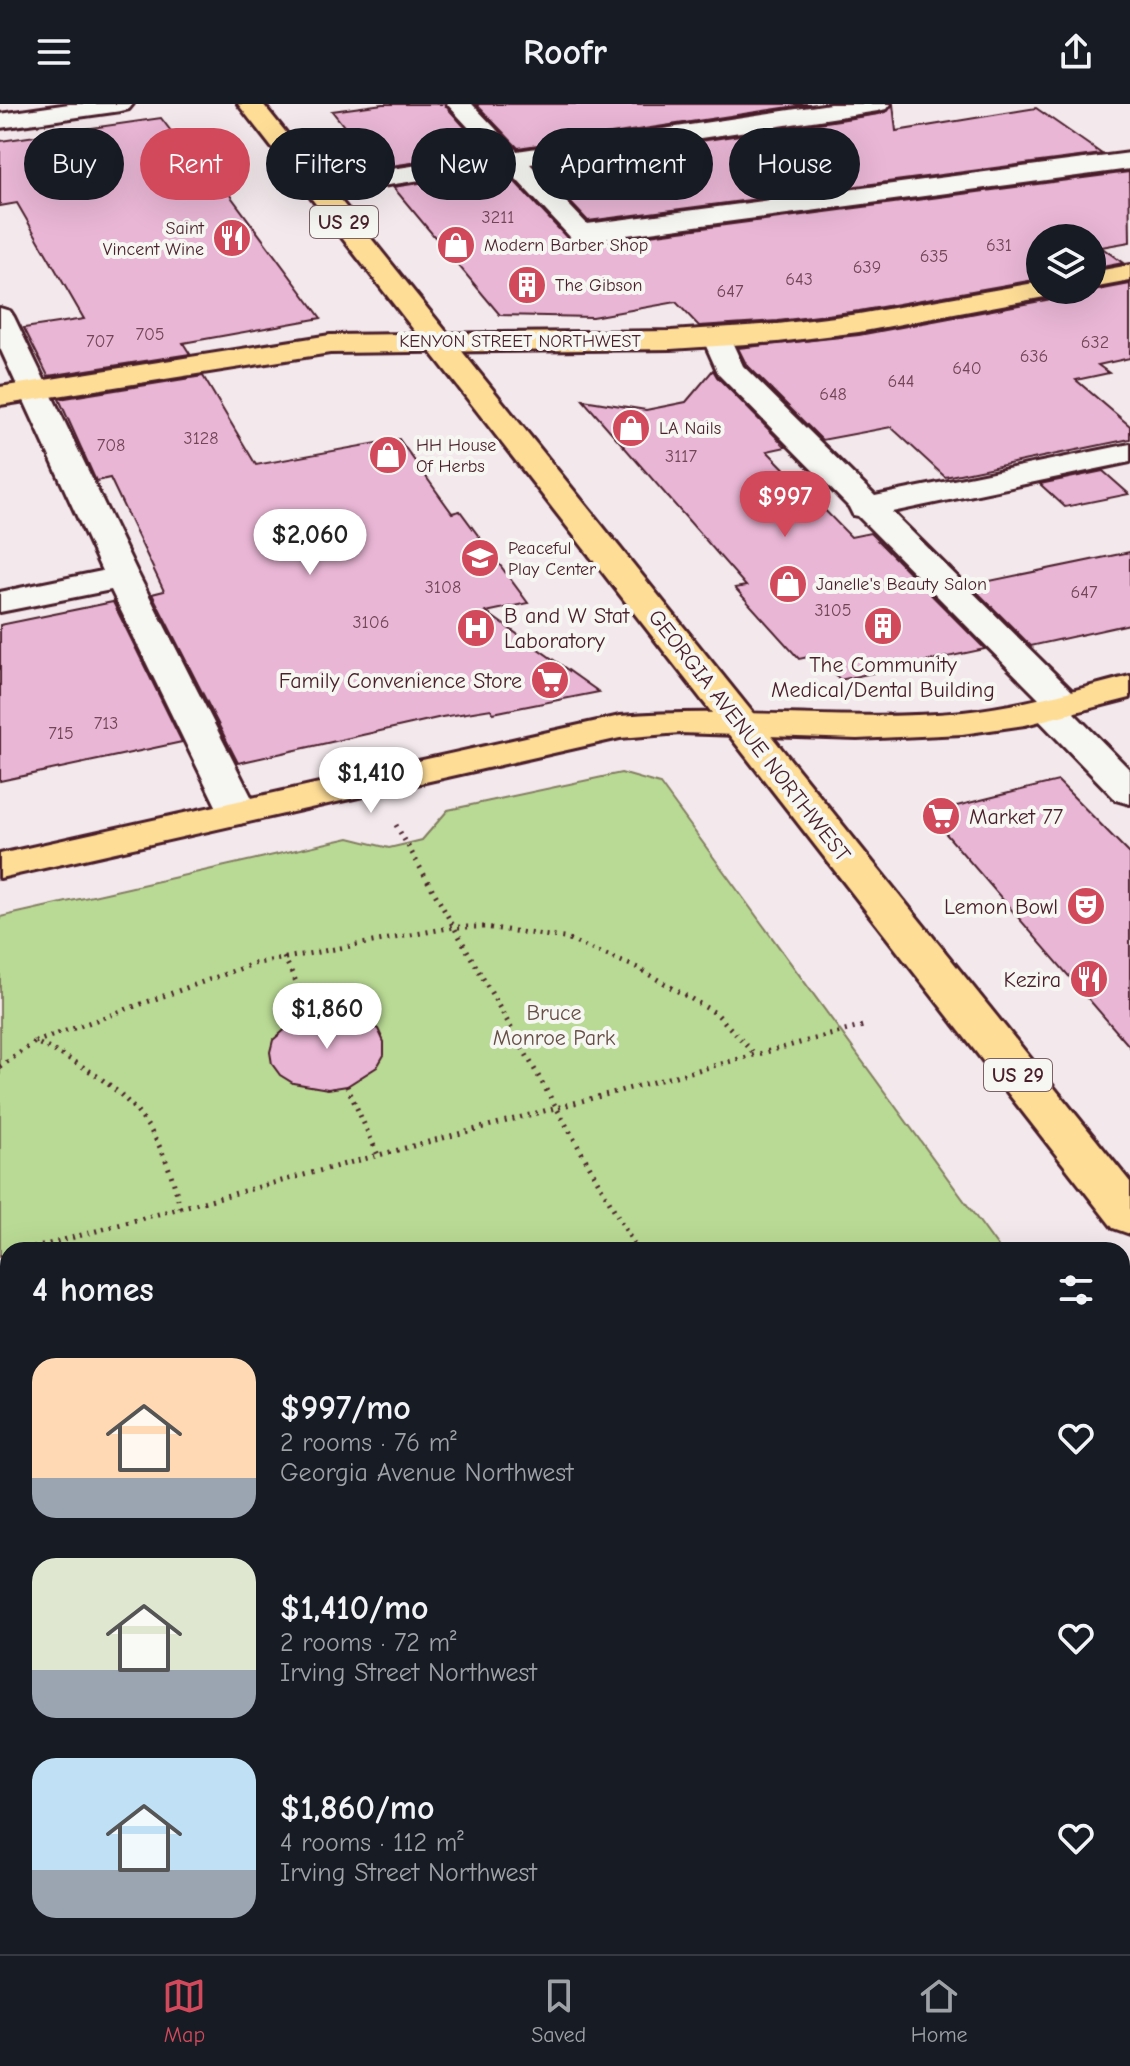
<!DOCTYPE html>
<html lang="en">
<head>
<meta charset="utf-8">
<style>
  :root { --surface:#171b24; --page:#20242c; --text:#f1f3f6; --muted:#9ea1a6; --line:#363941; --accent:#d1495b }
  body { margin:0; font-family:"Comic Neue",sans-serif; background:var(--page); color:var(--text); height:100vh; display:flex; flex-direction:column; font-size:30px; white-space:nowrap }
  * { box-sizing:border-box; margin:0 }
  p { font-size:26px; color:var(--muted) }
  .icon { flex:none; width:44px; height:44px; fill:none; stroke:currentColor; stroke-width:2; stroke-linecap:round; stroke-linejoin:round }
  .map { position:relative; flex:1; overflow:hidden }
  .panel { position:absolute; left:0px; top:1138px; width:1130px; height:712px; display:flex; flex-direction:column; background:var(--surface); border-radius:24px 24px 0 0; box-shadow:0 8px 32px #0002 }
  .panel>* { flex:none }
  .hud { position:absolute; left:24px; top:24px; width:1082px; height:72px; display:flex; gap:16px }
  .fabs { position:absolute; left:1026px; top:120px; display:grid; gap:16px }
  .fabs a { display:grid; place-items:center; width:80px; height:80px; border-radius:50%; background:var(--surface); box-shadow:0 8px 32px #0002; font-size:40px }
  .price { position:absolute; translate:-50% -68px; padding:0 18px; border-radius:28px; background:#fff; color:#222; font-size:26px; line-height:52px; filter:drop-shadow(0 2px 4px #0008) }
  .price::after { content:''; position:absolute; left:50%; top:48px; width:24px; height:18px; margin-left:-12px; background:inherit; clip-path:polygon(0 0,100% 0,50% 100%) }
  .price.selected { background:var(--accent); color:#fff }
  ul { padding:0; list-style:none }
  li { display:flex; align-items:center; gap:24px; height:200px; padding:0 32px }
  li span { display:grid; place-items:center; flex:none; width:224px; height:160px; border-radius:24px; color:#555 }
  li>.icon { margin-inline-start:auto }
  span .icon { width:96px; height:96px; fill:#fffc; stroke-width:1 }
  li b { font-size:34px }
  h2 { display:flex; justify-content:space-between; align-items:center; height:96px; padding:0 32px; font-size:34px }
  .chip { padding:0 28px; border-radius:36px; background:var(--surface); box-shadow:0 8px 32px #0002; font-size:28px; line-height:72px }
  .chip.selected { background:var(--accent); color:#fff }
  header { display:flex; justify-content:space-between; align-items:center; height:104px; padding:0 32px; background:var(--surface); font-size:36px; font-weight:800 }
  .menu { display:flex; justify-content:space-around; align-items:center; height:112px; border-top:2px solid var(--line); background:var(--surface); font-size:22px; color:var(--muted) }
  .menu a { display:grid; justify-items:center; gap:4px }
  .menu .selected { color:var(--accent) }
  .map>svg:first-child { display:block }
</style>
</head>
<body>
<header><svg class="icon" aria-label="menu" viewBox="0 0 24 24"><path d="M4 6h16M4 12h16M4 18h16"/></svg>Roofr<svg class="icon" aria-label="share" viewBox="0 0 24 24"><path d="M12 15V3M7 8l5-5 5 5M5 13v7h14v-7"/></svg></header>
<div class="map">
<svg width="1130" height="1850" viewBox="0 0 1130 1850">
  <rect width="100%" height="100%" fill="#f3e9ec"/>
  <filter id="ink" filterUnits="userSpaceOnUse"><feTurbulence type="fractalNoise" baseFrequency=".0125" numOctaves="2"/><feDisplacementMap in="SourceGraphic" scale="16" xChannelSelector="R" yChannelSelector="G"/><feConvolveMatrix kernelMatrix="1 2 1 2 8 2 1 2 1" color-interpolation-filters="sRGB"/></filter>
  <g filter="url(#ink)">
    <path fill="#b9da94" stroke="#827c60" stroke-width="2" d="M 621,669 L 660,680 L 1000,1146 L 8,1146 L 8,1566 L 0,1569 L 0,813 L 349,734 L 389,744 L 406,740 L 422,736 L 448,706 Z"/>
    <g fill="#e9b6d5" stroke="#4a1f2b" stroke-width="2">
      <path d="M 383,0 L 444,0 L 487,48 L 377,64 L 332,7 Z"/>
      <path d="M 476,0 L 810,0 L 518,44 Z"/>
      <path d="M 893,0 L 896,27 L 1036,4 L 1102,50 L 588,117 L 536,62 L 879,10 L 888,7 Z"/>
      <path d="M 161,14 L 206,73 L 215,71 L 321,214 L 183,239 L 190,250 L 48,272 L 24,224 L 84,215 L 17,99 L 0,102 L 0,37 Z"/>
      <path d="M 504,66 L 570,137 L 581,140 L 1129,68 L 1130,138 L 1101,143 L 1123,159 L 1092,165 L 1092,134 L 1040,134 L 1040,175 L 859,207 L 778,217 L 699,222 L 676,198 L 592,213 L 500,211 L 393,83 Z"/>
      <path d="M 1130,180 L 1130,254 L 1098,261 L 1109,269 L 1076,276 L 1130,322 L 1130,335 L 945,373 L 891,323 L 822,336 L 746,260 L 738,244 L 859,231 L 1051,195 L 1057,186 L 1093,187 Z"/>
      <path d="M 713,266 L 717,273 L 786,343 L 767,347 L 851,433 L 870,429 L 985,545 L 840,576 L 817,551 L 799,555 L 735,484 L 746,482 L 583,296 L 646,306 L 686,298 Z"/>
      <path d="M 203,272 L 256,361 L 399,335 L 452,409 L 460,407 L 528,499 L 486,508 L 599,588 L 493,609 L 491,605 L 442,613 L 238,659 L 152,490 L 164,487 L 110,374 L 96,377 L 59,295 Z"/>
      <path d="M 1103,367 L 1129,390 L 1065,403 L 1040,380 Z"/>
      <path d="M 1130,448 L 1130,520 L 1031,542 L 970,481 Z"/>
      <path d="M 113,498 L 182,638 L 0,677 L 0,521 Z"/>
      <path d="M 1058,677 L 1130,750 L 1130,943 L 928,709 Z"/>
      <path d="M 331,908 L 350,910 L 378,925 L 384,938 L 384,951 L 377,963 L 347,982 L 328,985 L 293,979 L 280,971 L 272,960 L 270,948 L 273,936 L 296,916 Z"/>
    </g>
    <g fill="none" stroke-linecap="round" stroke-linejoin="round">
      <g stroke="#4a1f2b" stroke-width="6">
        <g id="minor">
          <path d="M 69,0 L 133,0 L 129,5 L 121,7 L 0,24 L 0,10 Z"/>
          <path d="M 447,0 L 472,0 L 517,47 L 830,0 L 890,0 L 886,5 L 878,7 L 530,60 L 587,120 L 1130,49 L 1130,65 L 581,137 L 572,135 L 505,63 L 317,92 L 308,89 L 304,84 L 308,79 L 317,76 L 493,50 Z"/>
          <path d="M 0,204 L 10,207 L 14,213 L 137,468 L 259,708 L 253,716 L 239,720 L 225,716 L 219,708 L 111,486 L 0,508 L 0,488 L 102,467 L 0,244 Z"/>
          <path d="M 717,224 L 727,227 L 743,262 L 875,392 L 1130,340 L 1130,358 L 892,408 L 1077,592 L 1082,600 L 1074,609 L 1130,666 L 1130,700 L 1116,696 L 1035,612 L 1029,604 L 1039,595 L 858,412 L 853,411 L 849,403 L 719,271 L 702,233 L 707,227 Z"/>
          <path d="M 44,1842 L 108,1842 L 110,1850 L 46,1850 Z"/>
        </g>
      </g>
      <g stroke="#4a1f2b" stroke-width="6">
        <g id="major">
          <path d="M 1130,161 L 1130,177 L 1092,184 L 1092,168 Z"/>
          <path d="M 1040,178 L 1040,186 L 1054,186 L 1050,192 L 859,228 L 778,238 L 671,245 L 330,249 L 0,301 L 0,283 L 330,231 L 671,227 L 778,220 L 859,210 Z"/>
          <path d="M 1130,572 L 1130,594 L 1025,621 L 962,630 L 857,635 L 680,629 L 620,634 L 0,774 L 0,750 L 620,612 C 734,602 848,619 963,608 C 1020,602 1074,586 1130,572 Z"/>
          <path d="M 1130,1262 L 1130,1303 L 1122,1305 L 1122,1264 Z"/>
          <path d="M 8,1644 L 8,1698 L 0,1702 L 0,1646 Z"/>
        </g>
      </g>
      <g stroke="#4a1f2b" stroke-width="6">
        <path id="highway" d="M 238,0 L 263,0 L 1130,1078 L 1130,1130 L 1113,1124 Z"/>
      </g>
      <g stroke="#4a1f2b" stroke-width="5" stroke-dasharray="2 6" stroke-linecap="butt">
        <path d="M 396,721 L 637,1146"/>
        <path d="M 284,853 L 312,910"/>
        <path d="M 35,938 L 253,860 L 454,823 L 485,823 L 564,834 L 638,864 L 717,910 L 755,951"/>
        <path d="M 0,963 L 35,938 C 117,975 161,1014 180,1104 L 27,1146"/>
        <path d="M 347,982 L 378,1051"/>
        <path d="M 180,1104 L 867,921"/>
        <path d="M 0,1153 L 8,1151"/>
      </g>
      <path stroke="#4a1f2b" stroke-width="6" stroke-dasharray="3 8" stroke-linecap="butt" d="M 0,1431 L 8,1462"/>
      <use href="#minor" fill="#f6f6f2" fill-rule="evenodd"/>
      <use href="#major" fill="#fedd96" fill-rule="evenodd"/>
      <use href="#highway" fill="#fedd96" fill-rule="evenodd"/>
    </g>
  </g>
  <defs>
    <g id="restaurant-disc" transform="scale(2)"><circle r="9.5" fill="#d1495b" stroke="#f6f6f2"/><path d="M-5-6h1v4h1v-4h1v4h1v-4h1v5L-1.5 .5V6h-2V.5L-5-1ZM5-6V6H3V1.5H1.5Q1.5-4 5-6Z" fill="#fff"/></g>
    <g id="shop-disc" transform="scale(2)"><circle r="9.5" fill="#d1495b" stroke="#f6f6f2"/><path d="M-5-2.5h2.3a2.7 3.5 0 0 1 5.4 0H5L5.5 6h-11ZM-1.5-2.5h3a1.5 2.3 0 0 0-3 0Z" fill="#fff"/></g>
    <g id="building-disc" transform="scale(2)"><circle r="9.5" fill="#d1495b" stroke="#f6f6f2"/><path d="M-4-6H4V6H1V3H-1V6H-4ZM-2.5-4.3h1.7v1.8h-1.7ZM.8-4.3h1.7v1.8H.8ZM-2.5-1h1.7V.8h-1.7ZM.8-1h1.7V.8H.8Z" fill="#fff"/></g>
    <g id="school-disc" transform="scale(2)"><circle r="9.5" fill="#d1495b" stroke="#f6f6f2"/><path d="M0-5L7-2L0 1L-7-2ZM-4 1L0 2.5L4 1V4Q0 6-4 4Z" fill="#fff"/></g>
    <g id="hospital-disc" transform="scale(2)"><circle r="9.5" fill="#d1495b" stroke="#f6f6f2"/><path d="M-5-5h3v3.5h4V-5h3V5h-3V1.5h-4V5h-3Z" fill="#fff"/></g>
    <g id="supermarket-disc" transform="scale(2)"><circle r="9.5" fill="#d1495b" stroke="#f6f6f2"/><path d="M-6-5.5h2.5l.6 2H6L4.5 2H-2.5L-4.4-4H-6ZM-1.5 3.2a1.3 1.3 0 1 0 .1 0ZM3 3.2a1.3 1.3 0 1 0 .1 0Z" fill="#fff"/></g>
    <g id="theatre-disc" transform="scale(2)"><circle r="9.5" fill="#d1495b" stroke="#f6f6f2"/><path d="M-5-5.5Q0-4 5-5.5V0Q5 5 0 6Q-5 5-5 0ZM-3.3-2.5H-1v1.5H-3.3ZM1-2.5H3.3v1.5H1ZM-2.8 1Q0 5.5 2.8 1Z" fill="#fff"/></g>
  </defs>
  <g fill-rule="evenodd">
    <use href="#restaurant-disc" x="232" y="134"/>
    <use href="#shop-disc" x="456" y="141"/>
    <use href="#building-disc" x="527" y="181"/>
    <use href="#shop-disc" x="631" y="324"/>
    <use href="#shop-disc" x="388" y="351"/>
    <use href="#school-disc" x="480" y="454"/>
    <use href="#shop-disc" x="788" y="480"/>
    <use href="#building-disc" x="883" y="522"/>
    <use href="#hospital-disc" x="476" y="524"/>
    <use href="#supermarket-disc" x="550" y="576"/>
    <use href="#supermarket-disc" x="941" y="712"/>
    <use href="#theatre-disc" x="1086" y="802"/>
    <use href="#restaurant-disc" x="1089" y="875"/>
  </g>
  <g text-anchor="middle" stroke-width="8" stroke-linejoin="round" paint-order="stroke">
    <g font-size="18" fill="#724556">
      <text x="498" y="119">3211</text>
      <text x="999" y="147">631</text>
      <text x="934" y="158">635</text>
      <text x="867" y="169">639</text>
      <text x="799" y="181">643</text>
      <text x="730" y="193">647</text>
      <text x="150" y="236">705</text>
      <text x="100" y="243">707</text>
      <text x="1095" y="244">632</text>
      <text x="1034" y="258">636</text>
      <text x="967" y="270">640</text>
      <text x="901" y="283">644</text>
      <text x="833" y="296">648</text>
      <text x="201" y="340">3128</text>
      <text x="111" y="347">708</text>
      <text x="681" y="358">3117</text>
      <text x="443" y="489">3108</text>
      <text x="1084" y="494">647</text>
      <text x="833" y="512">3105</text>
      <text x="371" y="524">3106</text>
      <text x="106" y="625">713</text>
      <text x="61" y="635">715</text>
    </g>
    <g font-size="18" fill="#4a1f2b" stroke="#f6f6f2" text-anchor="start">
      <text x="204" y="130" text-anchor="end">Saint<tspan x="204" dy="21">Vincent Wine</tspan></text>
      <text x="484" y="147">Modern Barber Shop</text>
      <text x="555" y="187">The Gibson</text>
      <text x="659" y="330">LA Nails</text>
      <text x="416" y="347">HH House<tspan x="416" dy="21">Of Herbs</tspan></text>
      <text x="508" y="450">Peaceful<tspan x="508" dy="21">Play Center</tspan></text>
      <text x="816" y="486">Janelle's Beauty Salon</text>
    </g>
    <g font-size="18" fill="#4a1f2b" stroke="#f6f6f2">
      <text x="520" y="243">KENYON STREET NORTHWEST</text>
    </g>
    <g fill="#f6f6f2" stroke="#7e6067" stroke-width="2">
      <rect x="310" y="102" width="68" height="32" rx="6"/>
      <rect x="984" y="955" width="68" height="32" rx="6"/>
    </g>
    <g font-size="20" font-weight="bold" fill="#4a1f2b">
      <text x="344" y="125">US 29</text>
      <text x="1018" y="978">US 29</text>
    </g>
    <g font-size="22" fill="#4a1f2b" stroke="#f6f6f2" text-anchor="end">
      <text x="504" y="519" text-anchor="start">B and W Stat<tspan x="504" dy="25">Laboratory</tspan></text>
      <text x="883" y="568" text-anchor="middle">The Community<tspan x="883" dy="25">Medical/Dental Building</tspan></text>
      <text x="522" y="584">Family Convenience Store</text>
      <text x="969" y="720" text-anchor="start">Market 77</text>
      <text x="1058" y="810">Lemon Bowl</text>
      <text x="1061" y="883">Kezira</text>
    </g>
    <g font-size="22" fill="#4a1f2b" stroke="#f6f6f2">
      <text transform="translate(750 631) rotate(52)" y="8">GEORGIA AVENUE NORTHWEST</text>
    </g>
    <g font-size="22" fill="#664e45" stroke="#f6f6f2">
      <text x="554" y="916">Bruce<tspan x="554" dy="25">Monroe Park</tspan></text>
    </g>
  </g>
</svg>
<div class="fabs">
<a><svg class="icon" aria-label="layers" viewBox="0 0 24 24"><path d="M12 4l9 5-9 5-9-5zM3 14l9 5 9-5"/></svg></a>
</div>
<b class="price selected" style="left:785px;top:435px">$997</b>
<b class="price" style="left:310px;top:473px">$2,060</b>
<b class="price" style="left:371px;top:711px">$1,410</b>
<b class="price" style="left:327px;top:947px">$1,860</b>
<div class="hud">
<a class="chip">Buy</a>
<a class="chip selected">Rent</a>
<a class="chip">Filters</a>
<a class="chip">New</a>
<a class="chip">Apartment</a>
<a class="chip">House</a>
</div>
<section class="panel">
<h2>4 homes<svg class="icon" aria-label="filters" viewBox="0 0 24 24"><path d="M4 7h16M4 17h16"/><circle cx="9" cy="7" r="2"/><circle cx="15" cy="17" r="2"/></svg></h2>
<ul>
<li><span style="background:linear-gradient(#ffd9b3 75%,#9aa5b1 0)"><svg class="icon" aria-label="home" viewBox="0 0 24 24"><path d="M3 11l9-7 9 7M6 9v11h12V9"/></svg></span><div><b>$997/mo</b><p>2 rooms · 76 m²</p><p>Georgia Avenue Northwest</p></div><svg class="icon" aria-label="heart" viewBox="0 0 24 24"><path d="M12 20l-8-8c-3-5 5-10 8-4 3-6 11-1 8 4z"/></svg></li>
<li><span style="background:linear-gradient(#dfe7d0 70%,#9aa5b1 0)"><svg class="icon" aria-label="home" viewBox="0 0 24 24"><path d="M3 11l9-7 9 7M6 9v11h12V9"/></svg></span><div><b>$1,410/mo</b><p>2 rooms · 72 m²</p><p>Irving Street Northwest</p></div><svg class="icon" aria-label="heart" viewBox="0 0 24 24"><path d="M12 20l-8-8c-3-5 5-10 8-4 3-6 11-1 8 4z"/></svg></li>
<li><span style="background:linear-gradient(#bfe0f5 70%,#9aa5b1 0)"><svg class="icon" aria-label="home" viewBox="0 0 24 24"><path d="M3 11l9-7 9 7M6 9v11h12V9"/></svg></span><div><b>$1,860/mo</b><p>4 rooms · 112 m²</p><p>Irving Street Northwest</p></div><svg class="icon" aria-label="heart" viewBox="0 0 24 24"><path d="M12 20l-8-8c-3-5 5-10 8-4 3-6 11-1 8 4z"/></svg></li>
</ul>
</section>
</div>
<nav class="menu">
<a class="selected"><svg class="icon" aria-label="map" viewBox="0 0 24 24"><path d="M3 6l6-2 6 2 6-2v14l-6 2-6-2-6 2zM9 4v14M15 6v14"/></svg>Map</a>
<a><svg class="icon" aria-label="saved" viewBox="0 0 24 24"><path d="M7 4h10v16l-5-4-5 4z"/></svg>Saved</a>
<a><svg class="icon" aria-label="home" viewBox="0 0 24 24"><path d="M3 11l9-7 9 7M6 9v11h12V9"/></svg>Home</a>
</nav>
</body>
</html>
